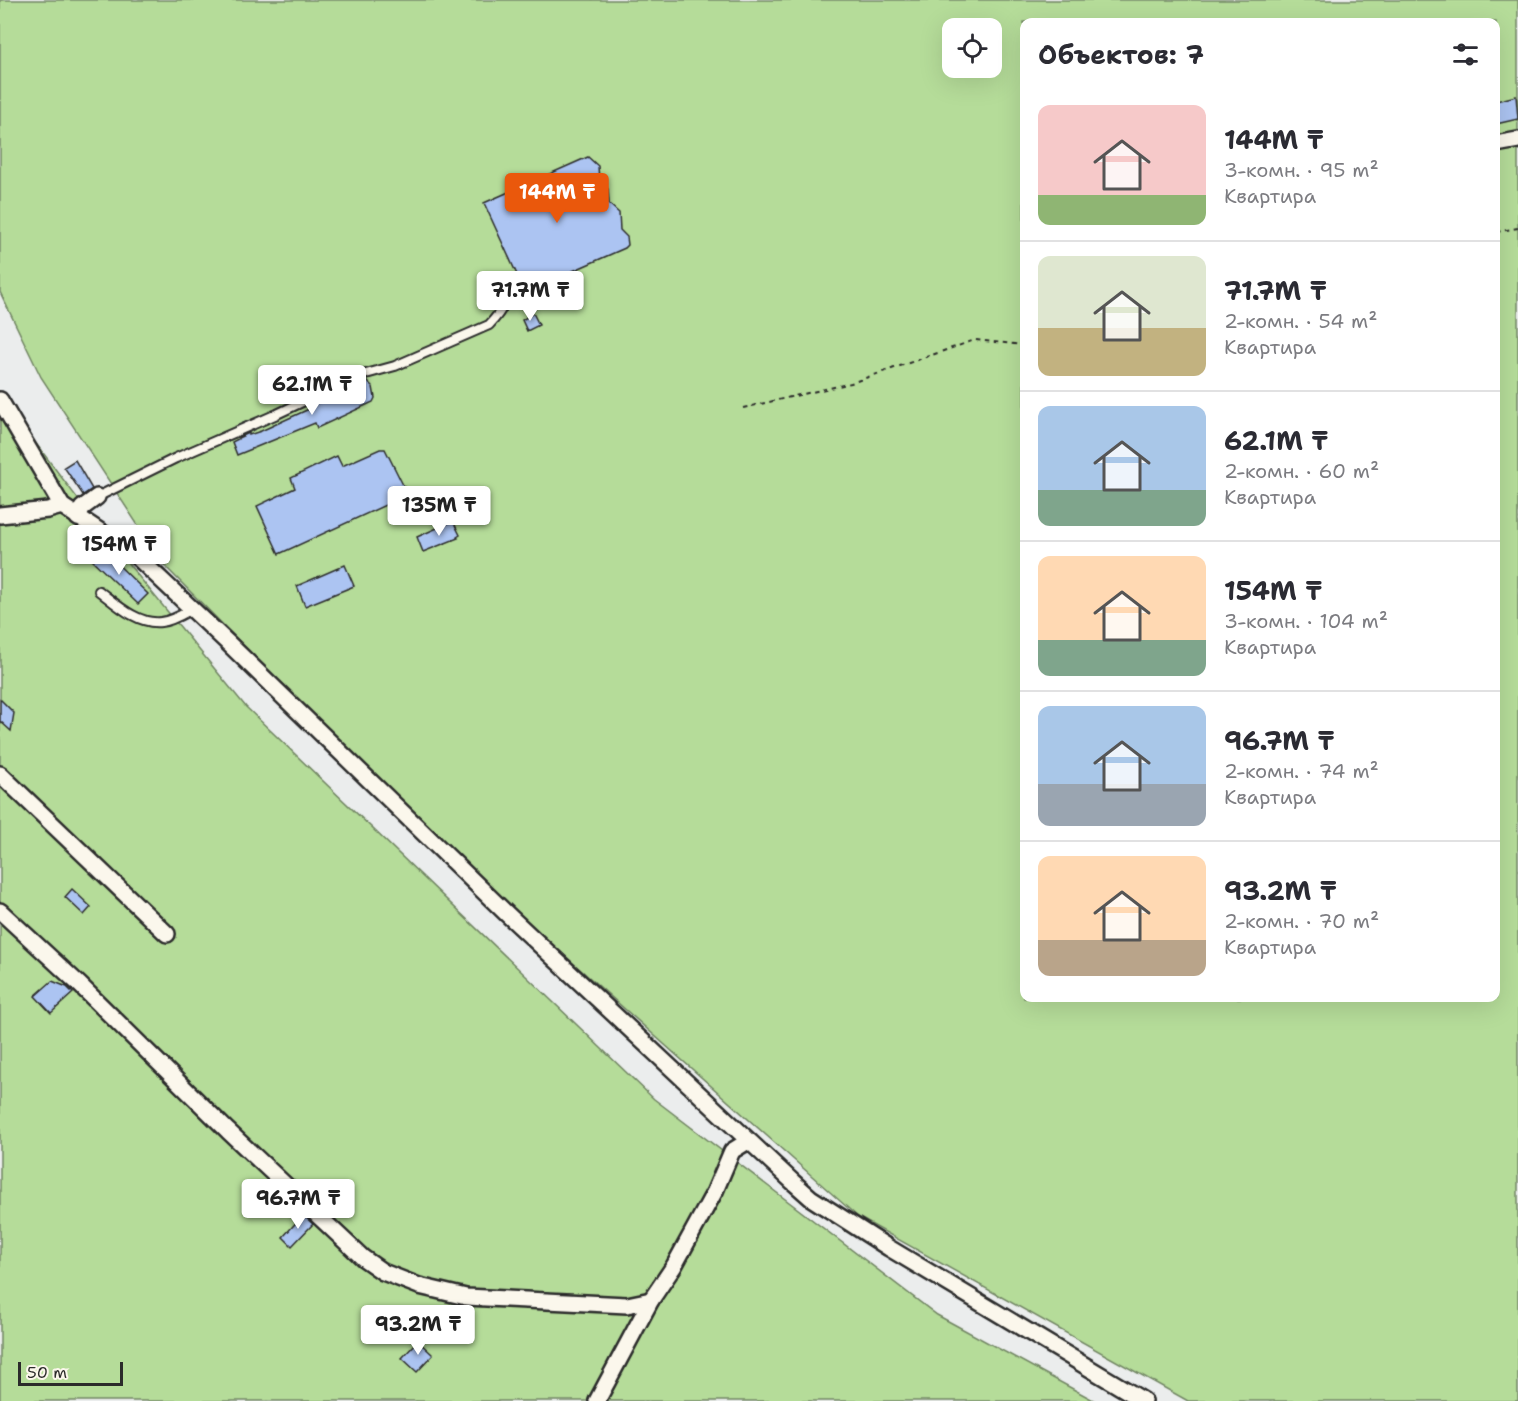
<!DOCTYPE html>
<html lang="ru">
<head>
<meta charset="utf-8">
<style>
  :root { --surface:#fff; --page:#f2f2f3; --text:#2b2b33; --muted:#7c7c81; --line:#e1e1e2; --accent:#ea580c }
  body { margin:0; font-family:"Shantell Sans",sans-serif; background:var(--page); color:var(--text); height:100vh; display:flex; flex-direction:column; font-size:22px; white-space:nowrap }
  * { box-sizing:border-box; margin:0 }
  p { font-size:20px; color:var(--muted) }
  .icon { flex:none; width:33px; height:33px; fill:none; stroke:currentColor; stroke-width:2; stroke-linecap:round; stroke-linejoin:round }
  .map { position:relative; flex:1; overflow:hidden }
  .panel { position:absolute; left:1020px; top:18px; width:480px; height:984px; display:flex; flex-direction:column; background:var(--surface); border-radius:12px; box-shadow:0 6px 24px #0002 }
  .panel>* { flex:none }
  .controls { position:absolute; left:942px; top:18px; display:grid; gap:12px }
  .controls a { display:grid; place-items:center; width:60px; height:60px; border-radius:12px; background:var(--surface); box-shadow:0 6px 24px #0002; font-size:30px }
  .scale { position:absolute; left:18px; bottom:15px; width:105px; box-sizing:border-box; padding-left:6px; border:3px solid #2b2b2b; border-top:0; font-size:16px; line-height:21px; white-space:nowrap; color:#2b2b2b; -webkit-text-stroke:4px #fbf7ec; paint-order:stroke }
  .price { position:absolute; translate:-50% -51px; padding:0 14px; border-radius:6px; background:#fff; color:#222; font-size:20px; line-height:39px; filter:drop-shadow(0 2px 3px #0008) }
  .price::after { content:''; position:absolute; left:50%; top:36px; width:18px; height:14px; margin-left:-9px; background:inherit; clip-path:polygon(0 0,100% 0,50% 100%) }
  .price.on { background:var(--accent); color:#fff }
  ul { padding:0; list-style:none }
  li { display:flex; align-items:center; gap:18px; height:150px; padding:0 18px }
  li+li { border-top:2px solid var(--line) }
  li span { display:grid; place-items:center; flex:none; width:168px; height:120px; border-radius:12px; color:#555 }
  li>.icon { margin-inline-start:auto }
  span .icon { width:72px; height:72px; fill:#fffc; stroke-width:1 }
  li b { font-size:26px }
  h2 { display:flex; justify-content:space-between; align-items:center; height:72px; padding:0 18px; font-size:26px }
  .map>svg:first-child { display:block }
</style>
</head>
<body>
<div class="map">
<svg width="1518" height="1401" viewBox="0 0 1518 1401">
  <rect width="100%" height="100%" fill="#ebeded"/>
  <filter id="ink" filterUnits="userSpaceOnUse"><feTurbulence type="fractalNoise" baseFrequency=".0167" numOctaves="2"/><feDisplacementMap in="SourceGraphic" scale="12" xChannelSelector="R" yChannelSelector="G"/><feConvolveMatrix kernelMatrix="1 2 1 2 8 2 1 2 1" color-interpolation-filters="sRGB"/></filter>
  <g filter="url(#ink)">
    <g fill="#b5dc99" stroke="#708462" stroke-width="1.5" fill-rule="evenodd">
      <path d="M 0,0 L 1518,0 L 1518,1401 L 1188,1401 L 858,1217 L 526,921 L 336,739 L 164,565 L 41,377 L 0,292 ZM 1024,22 L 1496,22 L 1496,998 L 1024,998 ZM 952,28 L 992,28 L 992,68 L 952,68 Z"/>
      <path d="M 0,396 L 112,544 L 246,707 L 654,1099 L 937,1315 L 1095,1401 L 0,1401 Z"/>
    </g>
    <g fill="#acc4f2" stroke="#2b2b2b" stroke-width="1.5">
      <path d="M 1516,96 L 1518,119 L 1496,124 L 1496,101 Z"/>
      <path d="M 588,157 L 598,166 L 599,180 L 608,189 L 609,204 L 619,213 L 620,230 L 627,237 L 628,245 L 625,248 L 525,292 L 484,203 Z"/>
      <path d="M 533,313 L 539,325 L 527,331 L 522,320 Z"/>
      <path d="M 366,380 L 373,387 L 375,398 L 373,402 L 317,428 L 315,423 L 237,455 L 232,442 L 238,439 L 238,438 L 249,433 L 249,435 L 261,431 L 309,409 L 308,406 Z"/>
      <path d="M 380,449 L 385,449 L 406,491 L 405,496 L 279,554 L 257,506 L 295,488 L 291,478 L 337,456 L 342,466 Z"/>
      <path d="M 75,460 L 92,489 L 83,495 L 64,467 Z"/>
      <path d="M 453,521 L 460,535 L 457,537 L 458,538 L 423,552 L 417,537 Z"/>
      <path d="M 100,547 L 148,594 L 138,604 L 90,558 Z"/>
      <path d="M 345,565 L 354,586 L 305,606 L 297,586 Z"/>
      <path d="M 0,699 L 14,713 L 11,731 L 0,721 Z"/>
      <path d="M 72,889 L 91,907 L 84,915 L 65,897 Z"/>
      <path d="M 52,981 L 67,987 L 73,993 L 51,1013 L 35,996 Z"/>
      <path d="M 303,1215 L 313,1224 L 292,1246 L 283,1237 Z"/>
      <path d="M 418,1341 L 433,1355 L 417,1372 L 402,1358 Z"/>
    </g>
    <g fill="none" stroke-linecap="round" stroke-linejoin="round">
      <g stroke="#2b2b2b" stroke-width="12">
        <g id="service">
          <path d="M 97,497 L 176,458 L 277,414 L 355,377 L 395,366 L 489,325 C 504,309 507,301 508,279"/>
          <path d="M 99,591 C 116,604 138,625 161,622 C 172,621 183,614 192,609"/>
        </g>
      </g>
      <g stroke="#2b2b2b" stroke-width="20">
        <g id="minor">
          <path d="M 1496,144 L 1518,140"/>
          <path d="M 0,400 L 62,506 L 134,554 L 228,643 L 508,915 L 793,1182 L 811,1198 L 889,1248 L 1144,1401"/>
          <path d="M 0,515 L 48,510 L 62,506"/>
          <path d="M 78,518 L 82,508 L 97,497"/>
          <path d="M 0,774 L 167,934"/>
          <path d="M 0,911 L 80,985 L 228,1131 L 363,1258 L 383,1272 L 419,1286 L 466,1297 L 627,1305 L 651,1300"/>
          <path d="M 597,1401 L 651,1300 L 674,1266 L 715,1191 L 732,1151 L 748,1141"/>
        </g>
      </g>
      <g stroke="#2b2b2b" stroke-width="2" stroke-dasharray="4.5 4.5" stroke-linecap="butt">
        <path d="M 1496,232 L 1518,228"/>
        <path d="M 743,408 L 851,383 L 975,340 L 1024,345"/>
      </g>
      <use href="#service" stroke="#fbf7ec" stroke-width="8"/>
      <use href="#minor" stroke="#fbf7ec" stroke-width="15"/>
    </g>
  </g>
</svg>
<div class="controls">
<a><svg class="icon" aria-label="locate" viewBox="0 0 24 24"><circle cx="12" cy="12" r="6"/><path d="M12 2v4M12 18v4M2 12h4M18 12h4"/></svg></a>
</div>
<div class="scale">50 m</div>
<b class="price on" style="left:557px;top:224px">144M ₸</b>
<b class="price" style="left:530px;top:322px">71.7M ₸</b>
<b class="price" style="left:312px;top:416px">62.1M ₸</b>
<b class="price" style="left:439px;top:537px">135M ₸</b>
<b class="price" style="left:119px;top:576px">154M ₸</b>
<b class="price" style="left:298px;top:1230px">96.7M ₸</b>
<b class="price" style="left:418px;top:1356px">93.2M ₸</b>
<section class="panel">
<h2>Объектов: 7<svg class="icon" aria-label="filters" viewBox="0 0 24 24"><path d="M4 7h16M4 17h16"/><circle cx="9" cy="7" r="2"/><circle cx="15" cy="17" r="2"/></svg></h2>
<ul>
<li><span style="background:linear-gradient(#f6c9c9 75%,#8fb573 0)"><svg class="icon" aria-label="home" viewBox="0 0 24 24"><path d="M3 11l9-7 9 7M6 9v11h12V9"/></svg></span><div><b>144M ₸</b><p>3-комн. · 95 m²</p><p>Квартира</p></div></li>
<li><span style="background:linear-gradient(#dfe7d0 60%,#c2b280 0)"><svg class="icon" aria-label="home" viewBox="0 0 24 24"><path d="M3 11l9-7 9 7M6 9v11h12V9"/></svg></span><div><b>71.7M ₸</b><p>2-комн. · 54 m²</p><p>Квартира</p></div></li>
<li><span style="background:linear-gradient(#a9c7e8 70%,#7fa58c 0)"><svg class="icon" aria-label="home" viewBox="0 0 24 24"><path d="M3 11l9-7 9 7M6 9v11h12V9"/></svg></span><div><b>62.1M ₸</b><p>2-комн. · 60 m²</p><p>Квартира</p></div></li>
<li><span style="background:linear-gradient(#ffd9b3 70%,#7fa58c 0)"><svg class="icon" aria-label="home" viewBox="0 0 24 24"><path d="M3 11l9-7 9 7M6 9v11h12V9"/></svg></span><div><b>154M ₸</b><p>3-комн. · 104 m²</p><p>Квартира</p></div></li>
<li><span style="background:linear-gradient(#a9c7e8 65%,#9aa5b1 0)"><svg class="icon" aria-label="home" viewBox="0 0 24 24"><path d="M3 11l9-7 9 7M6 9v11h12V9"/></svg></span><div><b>96.7M ₸</b><p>2-комн. · 74 m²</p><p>Квартира</p></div></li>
<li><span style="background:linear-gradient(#ffd9b3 70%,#b9a48a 0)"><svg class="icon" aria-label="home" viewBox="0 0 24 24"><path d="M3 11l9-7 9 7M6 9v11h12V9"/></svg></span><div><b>93.2M ₸</b><p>2-комн. · 70 m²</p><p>Квартира</p></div></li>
</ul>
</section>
</div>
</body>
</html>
